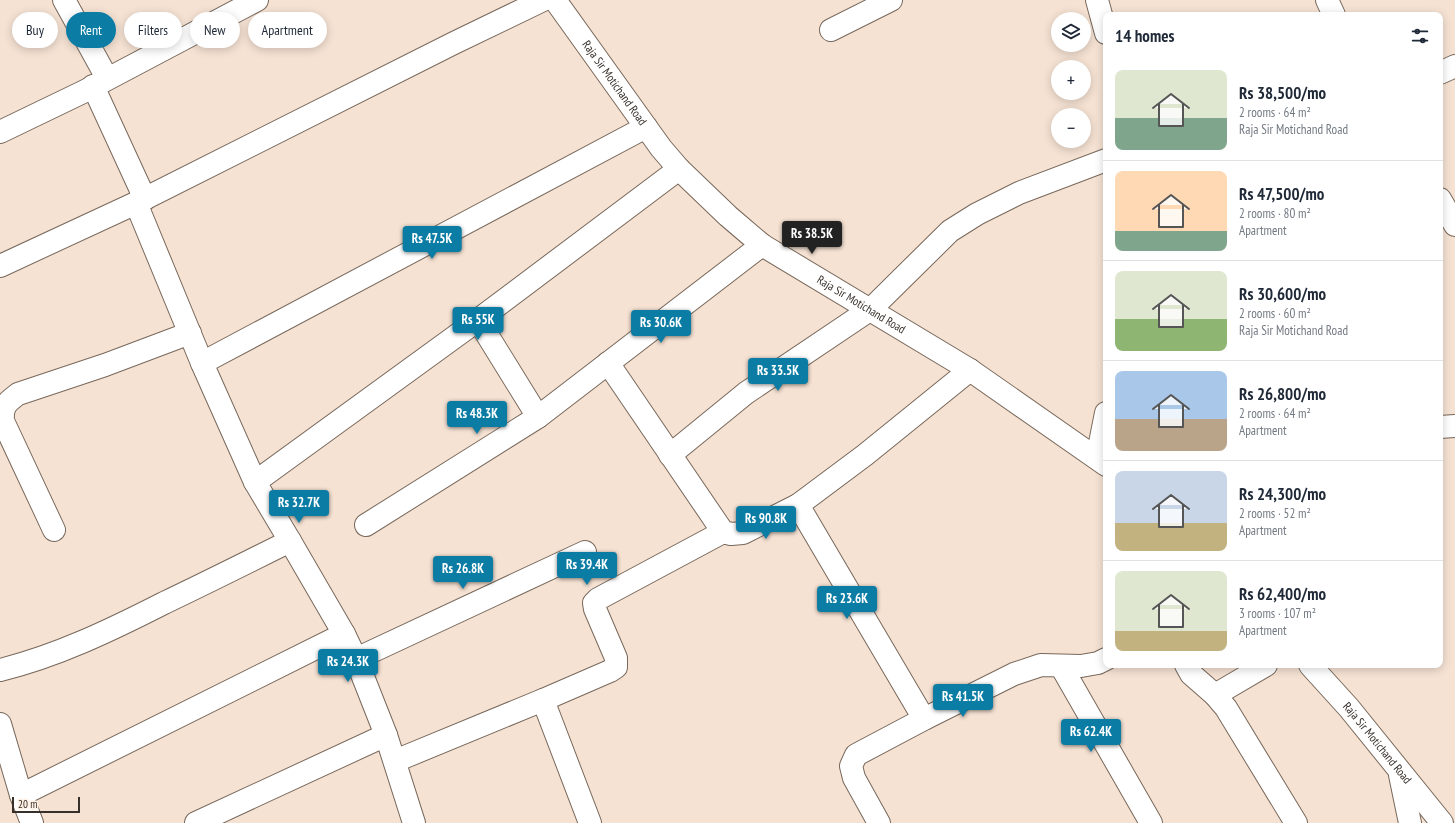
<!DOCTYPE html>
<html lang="en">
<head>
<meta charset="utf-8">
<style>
  :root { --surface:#fff; --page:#f2f2f3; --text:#1f2937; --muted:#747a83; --line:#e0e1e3; --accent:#0b7ca4 }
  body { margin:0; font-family:"PT Sans Narrow",sans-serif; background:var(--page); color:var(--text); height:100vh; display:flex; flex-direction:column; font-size:15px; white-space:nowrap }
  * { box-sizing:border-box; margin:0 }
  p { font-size:13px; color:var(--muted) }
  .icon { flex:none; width:22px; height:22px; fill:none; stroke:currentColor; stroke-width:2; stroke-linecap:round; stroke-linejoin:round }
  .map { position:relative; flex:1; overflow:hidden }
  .drawer { position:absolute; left:1103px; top:12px; width:340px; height:656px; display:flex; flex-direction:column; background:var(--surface); border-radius:8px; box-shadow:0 2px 10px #0003 }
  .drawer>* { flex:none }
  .guide { position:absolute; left:12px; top:12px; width:380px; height:36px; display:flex; gap:8px }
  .fabs { position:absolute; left:1051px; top:12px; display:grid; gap:8px }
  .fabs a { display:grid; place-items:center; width:40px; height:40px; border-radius:50%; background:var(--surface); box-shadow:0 2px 10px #0003; font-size:20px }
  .scale { position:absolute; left:12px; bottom:10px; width:68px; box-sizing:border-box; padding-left:4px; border:2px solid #362f2a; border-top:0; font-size:11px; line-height:14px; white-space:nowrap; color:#362f2a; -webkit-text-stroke:3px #fff0e4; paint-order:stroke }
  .price { position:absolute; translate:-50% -34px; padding:0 9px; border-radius:4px; background:var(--accent); color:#fff; font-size:13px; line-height:26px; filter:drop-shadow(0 1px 2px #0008) }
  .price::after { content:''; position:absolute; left:50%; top:24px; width:12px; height:9px; margin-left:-6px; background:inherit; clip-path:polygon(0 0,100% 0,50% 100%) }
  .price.current { background:#222; color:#fff }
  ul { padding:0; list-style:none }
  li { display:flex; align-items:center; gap:12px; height:100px; padding:0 12px }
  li+li { border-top:1px solid var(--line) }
  li span { display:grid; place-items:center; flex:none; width:112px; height:80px; border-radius:8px; color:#555 }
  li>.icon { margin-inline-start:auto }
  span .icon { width:48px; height:48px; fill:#fffc; stroke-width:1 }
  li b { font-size:17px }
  h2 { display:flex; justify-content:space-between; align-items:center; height:48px; padding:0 12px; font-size:17px }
  .tag { padding:0 14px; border-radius:18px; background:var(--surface); box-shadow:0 2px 10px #0003; font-size:14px; line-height:36px }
  .tag.current { background:var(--accent); color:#fff }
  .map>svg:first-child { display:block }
</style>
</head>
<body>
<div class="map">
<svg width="1455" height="823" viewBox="0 0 1455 823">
  <rect width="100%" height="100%" fill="#f5e2d3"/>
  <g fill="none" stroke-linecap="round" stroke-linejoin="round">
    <g stroke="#78685b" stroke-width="24">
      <g id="minor">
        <path d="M 64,0 L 107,78"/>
        <path id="s1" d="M 555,0 L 661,148 L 679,169 L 728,216 L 762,245 L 970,370 L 1106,465"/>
        <path d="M 1097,0 L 1106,33"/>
        <path d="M 1327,0 L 1334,15"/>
        <path d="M 831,30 L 891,0"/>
        <path d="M 1440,73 L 1455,66"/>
        <path d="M 93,86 L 145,199"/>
        <path d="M 0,132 L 83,92 L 257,0"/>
        <path d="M 1440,199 L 1455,225"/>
        <path d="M 0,266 L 136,203 L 454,43 L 543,0"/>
        <path d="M 202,363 L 646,127"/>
        <path d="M 608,363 L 723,532 L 731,534 L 743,533 L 798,505 L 865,455 L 970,370"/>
        <path d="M 538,417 L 762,245"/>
        <path d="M 1440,427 L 1455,426"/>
        <path d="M 670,455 L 746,393 L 871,309 L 950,231 L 977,214 L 1019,193 L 1106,160"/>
        <path d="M 1097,458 L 1106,413"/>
        <path d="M 255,482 L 478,320 L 679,169"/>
        <path d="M 798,505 L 924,719"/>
        <path d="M 366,525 L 538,417 L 478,320"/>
        <path d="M 54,530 L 3,421 C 2,406 6,403 18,394 L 105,365 L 190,333"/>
        <path d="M 290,541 L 344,634 L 356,659 L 386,735 L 414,823"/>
        <path d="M 356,659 L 585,552"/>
        <path d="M 1186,665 L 1191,674 L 1215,695 L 1226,708 L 1296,823"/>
        <path id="s2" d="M 1310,665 L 1349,708 L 1442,823"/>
        <path d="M 1061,666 L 1151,823"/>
        <path d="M 0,670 C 57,656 111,630 164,603 C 206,583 248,562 290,541 L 255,482 L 202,363 L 136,203"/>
        <path d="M 1215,695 L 1266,665"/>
        <path d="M 543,700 L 610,671 L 616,667 L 616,658 L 595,609 L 594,603 L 598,599 L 723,532"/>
        <path d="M 0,724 L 21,795 L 32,823"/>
        <path d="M 395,761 L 543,700 L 590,823"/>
        <path d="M 1400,775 L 1410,823"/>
        <path d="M 21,795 L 344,634"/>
        <path d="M 196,823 L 386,735"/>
        <path d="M 879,823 L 854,778 L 851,766 L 856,755 L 924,719 L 1014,674 L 1041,665 L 1081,666 L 1098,663 L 1106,659"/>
      </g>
    </g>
    <use href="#minor" stroke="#fff" stroke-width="22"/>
  </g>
  <g text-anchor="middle" stroke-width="3" stroke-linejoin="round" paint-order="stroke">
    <g font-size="12" fill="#362f2a" stroke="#fff0e4">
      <text dy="4" stroke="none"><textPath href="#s1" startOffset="102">Raja Sir Motichand Road</textPath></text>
      <text dy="4" stroke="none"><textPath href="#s1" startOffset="438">Raja Sir Motichand Road</textPath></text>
      <text dy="4" stroke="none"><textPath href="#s2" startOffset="103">Raja Sir Motichand Road</textPath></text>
    </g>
  </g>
</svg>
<div class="fabs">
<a><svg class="icon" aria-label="layers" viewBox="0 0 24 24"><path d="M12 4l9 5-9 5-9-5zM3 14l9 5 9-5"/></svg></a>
<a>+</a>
<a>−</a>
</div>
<div class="scale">20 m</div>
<b class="price current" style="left:812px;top:255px">Rs 38.5K</b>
<b class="price" style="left:432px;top:260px">Rs 47.5K</b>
<b class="price" style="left:478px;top:341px">Rs 55K</b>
<b class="price" style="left:661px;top:344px">Rs 30.6K</b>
<b class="price" style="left:778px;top:392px">Rs 33.5K</b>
<b class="price" style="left:477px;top:435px">Rs 48.3K</b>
<b class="price" style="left:299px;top:524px">Rs 32.7K</b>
<b class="price" style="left:766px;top:540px">Rs 90.8K</b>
<b class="price" style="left:587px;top:586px">Rs 39.4K</b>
<b class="price" style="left:463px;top:590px">Rs 26.8K</b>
<b class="price" style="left:847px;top:620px">Rs 23.6K</b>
<b class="price" style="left:348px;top:683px">Rs 24.3K</b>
<b class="price" style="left:963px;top:718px">Rs 41.5K</b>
<b class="price" style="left:1091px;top:753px">Rs 62.4K</b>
<div class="guide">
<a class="tag">Buy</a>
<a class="tag current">Rent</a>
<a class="tag">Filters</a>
<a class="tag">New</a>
<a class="tag">Apartment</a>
</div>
<section class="drawer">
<h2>14 homes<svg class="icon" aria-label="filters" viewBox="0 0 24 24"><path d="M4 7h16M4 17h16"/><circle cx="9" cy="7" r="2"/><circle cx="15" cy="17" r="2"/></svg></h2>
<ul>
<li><span style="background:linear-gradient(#dfe7d0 60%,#7fa58c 0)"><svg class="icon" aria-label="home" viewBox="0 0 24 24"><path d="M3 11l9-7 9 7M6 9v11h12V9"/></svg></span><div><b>Rs 38,500/mo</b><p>2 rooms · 64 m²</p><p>Raja Sir Motichand Road</p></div></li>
<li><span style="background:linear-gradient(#ffd9b3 75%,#7fa58c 0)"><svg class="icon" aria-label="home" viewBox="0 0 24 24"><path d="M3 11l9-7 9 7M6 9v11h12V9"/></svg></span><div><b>Rs 47,500/mo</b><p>2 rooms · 80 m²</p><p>Apartment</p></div></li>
<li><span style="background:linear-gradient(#dfe7d0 60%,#8fb573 0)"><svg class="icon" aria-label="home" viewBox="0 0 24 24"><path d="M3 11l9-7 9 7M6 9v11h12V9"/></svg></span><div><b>Rs 30,600/mo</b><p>2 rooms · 60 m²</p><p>Raja Sir Motichand Road</p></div></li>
<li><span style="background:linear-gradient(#a9c7e8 60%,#b9a48a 0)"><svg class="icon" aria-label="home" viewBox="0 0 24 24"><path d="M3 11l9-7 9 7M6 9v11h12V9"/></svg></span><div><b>Rs 26,800/mo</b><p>2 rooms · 64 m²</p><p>Apartment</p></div></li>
<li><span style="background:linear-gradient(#c9d6e8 65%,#c2b280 0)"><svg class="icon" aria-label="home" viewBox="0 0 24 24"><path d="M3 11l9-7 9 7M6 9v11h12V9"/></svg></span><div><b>Rs 24,300/mo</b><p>2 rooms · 52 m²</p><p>Apartment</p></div></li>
<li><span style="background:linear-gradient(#dfe7d0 75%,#c2b280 0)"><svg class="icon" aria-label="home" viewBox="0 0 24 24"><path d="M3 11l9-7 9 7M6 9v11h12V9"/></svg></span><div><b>Rs 62,400/mo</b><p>3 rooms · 107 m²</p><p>Apartment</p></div></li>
</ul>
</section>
</div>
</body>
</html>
